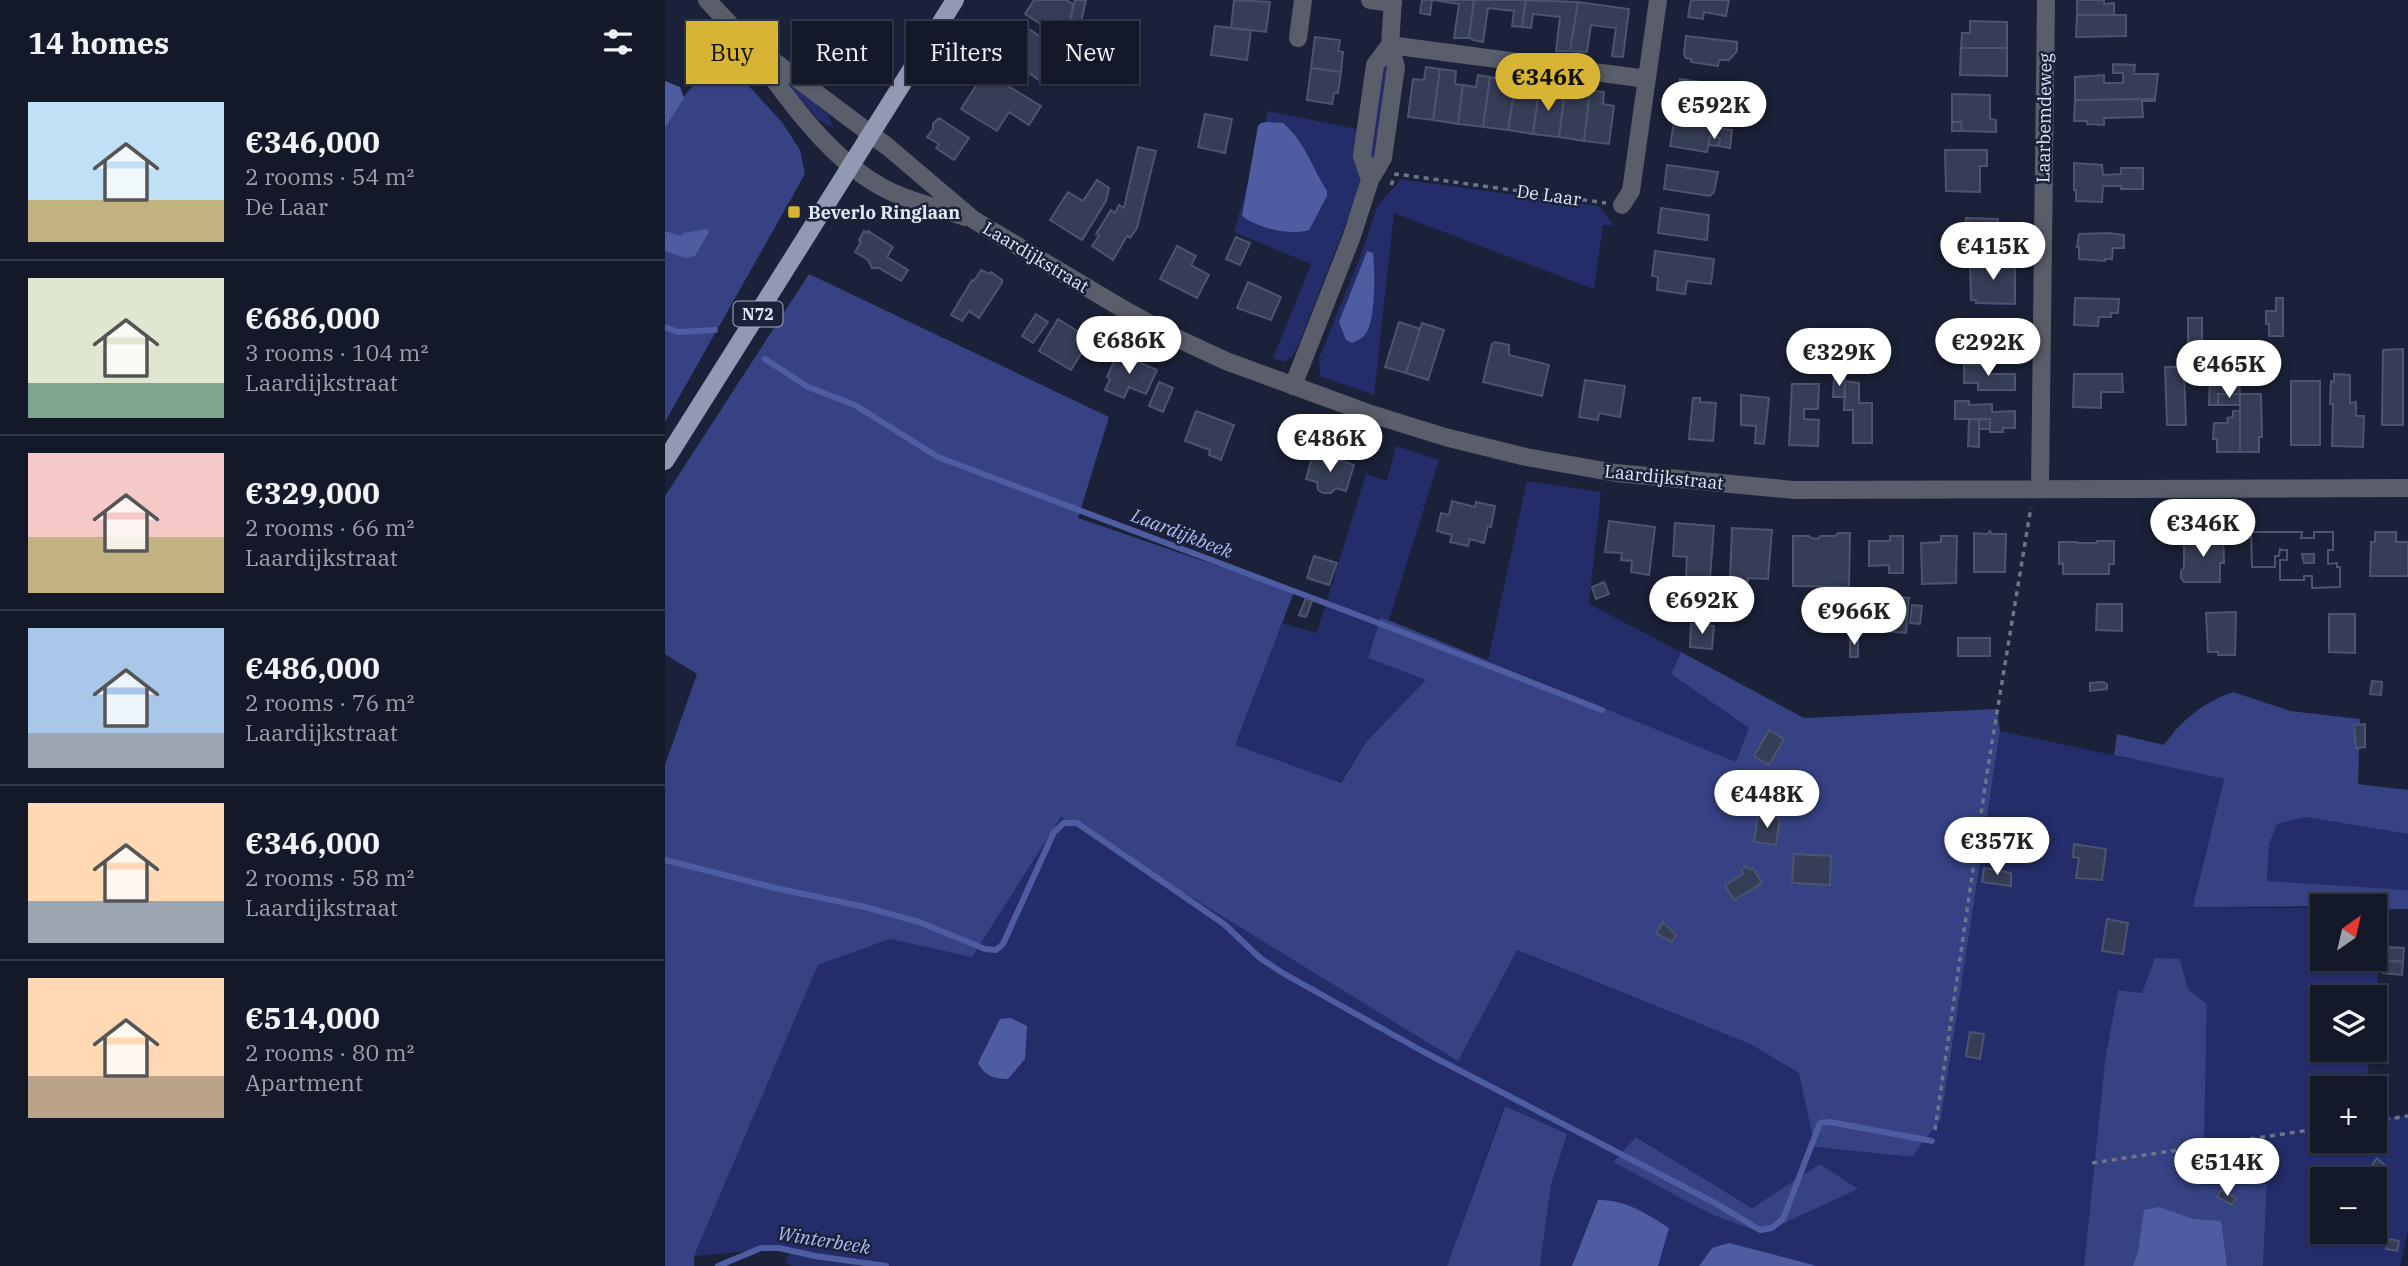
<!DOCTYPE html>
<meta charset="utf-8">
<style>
:root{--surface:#14192a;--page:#1d2232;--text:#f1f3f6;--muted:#9da0a8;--line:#333847;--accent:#d8b434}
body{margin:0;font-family:"IBM Plex Serif",serif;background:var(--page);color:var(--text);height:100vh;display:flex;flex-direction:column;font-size:26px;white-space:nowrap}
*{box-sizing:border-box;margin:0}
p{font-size:23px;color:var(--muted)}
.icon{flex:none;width:38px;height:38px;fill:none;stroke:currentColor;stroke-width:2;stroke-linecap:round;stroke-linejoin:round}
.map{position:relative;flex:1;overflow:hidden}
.details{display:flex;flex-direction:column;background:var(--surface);width:665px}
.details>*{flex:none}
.hud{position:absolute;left:21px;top:21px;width:665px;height:63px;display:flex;gap:14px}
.needle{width:46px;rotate:34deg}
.buttons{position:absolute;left:1645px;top:894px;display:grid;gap:14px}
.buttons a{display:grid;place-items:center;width:77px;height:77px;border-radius:0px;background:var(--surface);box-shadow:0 2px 5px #0004,0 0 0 2px var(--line);font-size:35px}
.price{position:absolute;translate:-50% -60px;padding:0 16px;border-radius:24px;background:#fff;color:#222;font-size:23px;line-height:46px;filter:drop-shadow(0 2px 4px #0008)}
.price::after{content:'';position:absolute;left:50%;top:42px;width:21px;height:16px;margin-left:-10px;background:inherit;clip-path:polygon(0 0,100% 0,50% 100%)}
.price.on{background:var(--accent);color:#111}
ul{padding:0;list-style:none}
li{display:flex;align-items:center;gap:21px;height:175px;padding:0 28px}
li+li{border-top:2px solid var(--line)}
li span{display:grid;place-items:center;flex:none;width:196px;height:140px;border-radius:0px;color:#555}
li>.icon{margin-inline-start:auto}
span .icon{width:84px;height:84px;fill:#fffc;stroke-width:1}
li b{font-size:30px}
h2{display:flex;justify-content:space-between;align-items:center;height:84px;padding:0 28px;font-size:30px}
.pill{padding:0 24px;border-radius:0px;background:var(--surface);box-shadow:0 2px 5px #0004,0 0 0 2px var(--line);font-size:24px;line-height:63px}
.pill.on{background:var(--accent);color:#111}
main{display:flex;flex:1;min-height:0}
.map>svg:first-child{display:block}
.green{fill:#242d6a;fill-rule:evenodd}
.forest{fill:#364284}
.water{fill:#4e5da1}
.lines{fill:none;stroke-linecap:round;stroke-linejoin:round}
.stream{stroke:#4e5da1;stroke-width:6}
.building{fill:#363d56;stroke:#4d546f;stroke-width:2;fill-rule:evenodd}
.path{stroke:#6e7488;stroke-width:3.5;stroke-dasharray:5 5;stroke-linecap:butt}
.minor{stroke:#5a5e6a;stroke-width:18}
.major{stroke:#9299b3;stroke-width:18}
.poi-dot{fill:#d8b434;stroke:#1b2138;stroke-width:2.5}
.labels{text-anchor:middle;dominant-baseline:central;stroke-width:5;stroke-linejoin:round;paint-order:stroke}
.shield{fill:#1b2138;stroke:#a6acbe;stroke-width:2}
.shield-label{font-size:16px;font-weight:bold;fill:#e2e7f7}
.street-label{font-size:18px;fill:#e2e7f7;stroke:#1b2138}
.poi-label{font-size:18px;font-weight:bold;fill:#e2e7f7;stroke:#1b2138;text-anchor:start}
.water-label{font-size:19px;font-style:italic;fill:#aebef8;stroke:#1b2138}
</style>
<main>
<section class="details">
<h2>14 homes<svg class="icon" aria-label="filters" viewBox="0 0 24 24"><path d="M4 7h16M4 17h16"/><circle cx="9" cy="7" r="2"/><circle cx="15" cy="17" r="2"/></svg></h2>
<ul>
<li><span style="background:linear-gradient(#bfe0f5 70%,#c2b280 0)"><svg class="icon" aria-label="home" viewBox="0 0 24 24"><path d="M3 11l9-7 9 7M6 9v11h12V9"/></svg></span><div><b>€346,000</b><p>2 rooms · 54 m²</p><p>De Laar</p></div></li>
<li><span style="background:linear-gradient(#dfe7d0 75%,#7fa58c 0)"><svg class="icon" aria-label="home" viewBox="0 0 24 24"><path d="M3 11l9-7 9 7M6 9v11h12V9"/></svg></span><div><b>€686,000</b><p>3 rooms · 104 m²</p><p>Laardijkstraat</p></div></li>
<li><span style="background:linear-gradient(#f6c9c9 60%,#c2b280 0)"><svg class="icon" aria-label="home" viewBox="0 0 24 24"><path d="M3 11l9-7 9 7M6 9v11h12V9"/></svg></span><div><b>€329,000</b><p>2 rooms · 66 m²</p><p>Laardijkstraat</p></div></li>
<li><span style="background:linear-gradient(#a9c7e8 75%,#9aa5b1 0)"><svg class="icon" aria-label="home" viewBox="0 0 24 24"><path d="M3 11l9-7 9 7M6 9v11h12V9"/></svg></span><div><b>€486,000</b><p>2 rooms · 76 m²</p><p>Laardijkstraat</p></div></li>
<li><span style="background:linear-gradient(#ffd9b3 70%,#9aa5b1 0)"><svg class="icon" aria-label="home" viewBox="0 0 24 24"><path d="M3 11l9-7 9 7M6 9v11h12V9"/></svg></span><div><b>€346,000</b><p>2 rooms · 58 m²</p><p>Laardijkstraat</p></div></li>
<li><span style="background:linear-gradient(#ffd9b3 70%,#b9a48a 0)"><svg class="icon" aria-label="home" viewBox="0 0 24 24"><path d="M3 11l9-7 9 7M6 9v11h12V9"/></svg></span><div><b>€514,000</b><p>2 rooms · 80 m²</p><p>Apartment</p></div></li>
</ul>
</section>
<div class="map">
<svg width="1743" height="1266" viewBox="0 0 1743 1266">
<rect width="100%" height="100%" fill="#1b2138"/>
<path class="green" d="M721 60 726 67 713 157 706 163 701 156 714 65Z
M125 84H128L162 114 169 128 154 120 124 87Z
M603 111 696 130V178L688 206 634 343 627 357 619 362 608 358 646 264 569 232Z
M734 179 934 206 949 226 938 225 929 289 729 213 709 395 655 376 654 358 696 255 713 205 733 183Z
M731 446 774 460 724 620 717 617 703 658 762 680 701 742 675 783 569 745 617 623 652 633 701 474 722 481Z
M862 481 936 492 924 604 1016 652 1006 674 1084 728 1072 763 823 660Z
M1335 731 1559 779 1529 907 1657 908V959H1710V909H1720L1710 1002V998H1657V1050H1705L1701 1088H1657V1141H1710V1118L1743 1116V1230L1735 1266H1598L1602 1184 1538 1186 1542 1004 1523 989 1515 959 1477 993 1453 990 1431 1151 1419 1266H875L886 1185 902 1134 839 1106 782 1266H127L120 1262 129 1247 29 1256 153 965 225 939 307 956 396 817 793 1060 851 950 1085 1044 1135 1073 1150 1147 1246 1157 1276 1119ZM972 1137 1087 1208 1155 1164 1097 1233 948 1161ZM1657 1180H1710V1232H1657Z
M1641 817 1743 834V890L1602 882 1604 844 1611 824Z"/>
<path class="forest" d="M53 53 117 122 135 150 140 174 0 422V121Z
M144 274 444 417 413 518 629 592 570 745 676 783 701 742 761 680 703 658 716 617 1071 762 1084 728 1006 674 1016 652 1139 718 1332 709 1335 731 1276 1119 1247 1157 1150 1147 1134 1073 1085 1044 852 950 793 1061 396 817 307 957 225 939 153 965 29 1256V1266H0V765L32 674 0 654V496Z
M1568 692 1625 711 1695 719 1693 784 1743 790V834L1641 817 1612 824 1604 844 1602 881 1743 890V909H1710V906L1528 907 1559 779 1449 755 1452 734 1499 745C1516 720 1539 702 1568 692Z
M1490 958 1515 959 1523 989 1542 1004 1538 1185 1602 1184 1598 1266H1419L1440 1062 1453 990 1477 993Z
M840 1106 902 1134 886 1185 875 1266H782Z
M971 1137 1087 1208 1155 1164 1193 1189 1097 1233 1046 1214 948 1162Z"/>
<path class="water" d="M0 81 15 87 19 98 0 128Z
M603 122 618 123C640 142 647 167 662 191V196L644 230C624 236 593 228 577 216L593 126 596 123Z
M42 229 44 232 30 256 20 258 0 251V231L16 236 18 233Z
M702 251 708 253C710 270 711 319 701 333 698 338 692 341 687 343L681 340 674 322Z
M346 1018 362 1026 360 1059 343 1079C330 1079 319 1076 313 1063L335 1019Z
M933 1200C959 1199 983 1214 1004 1228L993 1266H907Z
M1494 1207 1529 1219 1556 1221 1562 1266H1468L1473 1253 1479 1210Z
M1064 1243 1152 1266H1034L1047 1248Z"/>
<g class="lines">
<path class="stream" d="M0 327 13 332 50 330
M100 359 143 387 190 405 273 457 724 627 937 710
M0 860 110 888 200 907 254 922 320 949 331 950 338 944 389 832 399 823H412L559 924 595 958 616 972 757 1051 1052 1204 1095 1230 1107 1228 1118 1219 1155 1123 1165 1122 1267 1141
M53 1266 96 1248H114L150 1256 221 1266"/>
</g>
<path class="building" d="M369 0H401L408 4 406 20 402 26 392 19 385 30 360 14Z
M410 0H421L416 22 405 20Z
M569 0 605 2 601 32 566 28Z
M757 0H767L765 15 755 13Z
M768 0H809L804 38H789L794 4Z
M809 0H861L857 27 847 26 849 11 823 8 818 42 808 40V39L804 38Z
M861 0 913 2 905 51H891L895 17 868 14 866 28 857 27Z
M1026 0H1064L1061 16 1039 12 1038 19 1023 17Z
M1412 0H1439V4L1449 3V15H1412Z
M913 2 964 9 958 57 947 56 951 28 926 25 922 52 905 51Z
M1412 15H1461V36L1411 37Z
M1305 21 1342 22V48H1296L1297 33H1305Z
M332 24 352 37 359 26 396 50 377 82 320 43Z
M550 26 586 30 582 60 546 55Z
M1021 36 1072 42V51L1064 60H1054L1053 66 1026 62V59L1021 58 1019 54Z
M650 37 675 40 673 51 678 52 676 72 646 68Z
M1296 48H1342V76L1295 75Z
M1448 64 1470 65 1469 74H1493L1490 99 1410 100V77L1439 75V83H1458V73H1448Z
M761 67 775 69 768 120 743 117 748 79 759 80Z
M646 68 676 72 673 93H669L667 104 642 100Z
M775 69 791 71 790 84 798 85 793 124 768 120Z
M320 72 376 106 364 125 344 112 332 131 296 109Z
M813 75 825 77 818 127 793 124 798 85 811 87Z
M825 77 837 79 836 91 849 92 843 130 818 127Z
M1015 79 1056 85 1053 109 1011 103Z
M865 82 875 83 868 134 843 130 849 92 863 94Z
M875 83 888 85 887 97 899 99 894 137 868 134Z
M914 88 925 90 919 141 894 137 899 97 912 99Z
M925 90 939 92 938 104 949 106 944 144 919 141Z
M1287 94 1325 95V119L1331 120V132L1297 131 1296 122H1287Z
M1490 99V101H1477L1478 117 1439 118V125L1422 124V121H1409L1410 100Z
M540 114 567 119 560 153 533 147Z
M274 118 304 138 289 160 271 148 274 144 262 137 268 129V124Z
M1009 122 1067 130 1065 148 1054 146 1055 138 1045 136 1042 152 1005 146Z
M1287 122H1296L1297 131H1287Z
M1045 136 1055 138 1054 146 1043 145Z
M473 147 491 151 472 228 465 238 462 236 448 260 427 246 434 236 431 234 446 210 450 213 454 205 459 208Z
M1280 150H1322V166H1315V192L1281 191Z
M1409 163 1437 165 1438 175 1456 174V168H1478V189H1456V186H1438L1437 202 1411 201V190H1409Z
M1002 165 1053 172 1049 192 1045 196 999 189Z
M432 180 444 188 441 201 417 240 385 220 403 192 418 201Z
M996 208 1044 215 1042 240 993 233Z
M1301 218 1333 219V243L1300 244Z
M199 231 202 233 203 231 228 247 222 257 243 270 236 281 214 268H207L203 260 190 252 196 242 194 240Z
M1443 233 1459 235V248H1448L1447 259H1440V261L1414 259V247H1412L1414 234Z
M571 237 585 243 575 265 561 259Z
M512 246 531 256 526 265 544 275 532 298 495 279Z
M990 251 1049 259 1046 284 1022 281 1020 294 992 290 993 277 987 276Z
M1305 262H1350V304L1311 303V300H1306Z
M316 270 325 274 326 272 337 280V283L314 318 304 311 297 321 286 315 307 280 309 281Z
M583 282 616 297 606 320 572 308Z
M1410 298 1454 299 1453 313H1446V317H1434L1433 326 1409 325Z
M1611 298H1618V336H1604V324H1601V311H1611Z
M371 314 383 322 368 343 357 336Z
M1523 318H1537V355H1523Z
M393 319 425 339 406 370 374 351Z
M734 322 755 329 741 373 720 367Z
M757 323 779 330 763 380 741 373Z
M1336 329 1337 332H1350V355H1320V342H1296V330Z
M830 342 844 345V355L884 365 877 396 818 382 827 344Z
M1738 349V425H1717L1718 350Z
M453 353 492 370 481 394 464 387 459 398 440 390 445 379 442 377Z
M1299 364 1325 366 1324 374H1350V390H1313V383H1299Z
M1500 367H1519L1521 425H1502Z
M1545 373H1554V383L1574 382 1575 394H1553V405H1544Z
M1409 374H1457L1458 392H1436V408L1408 407Z
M1669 374 1685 375V403L1691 402V416H1699L1698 447 1667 446 1668 404H1665L1666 381 1669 382Z
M1169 379H1180V397H1168Z
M920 380 960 386 955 417 934 413 933 420 914 417Z
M1180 381 1194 383V403H1207V443H1188V410H1179Z
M1626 381H1655V445H1626Z
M494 382 508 388 498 412 484 406Z
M1127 384H1154L1153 409H1139V419L1154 420 1153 446 1124 445Z
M1553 394H1575V405H1553Z
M1575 394H1596L1597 437H1594V452H1575Z
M1076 395 1104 398 1099 444 1090 443 1091 426 1076 425Z
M1028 398H1035V402L1051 403 1048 441 1024 439Z
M1290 401H1304V405L1327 404V412L1350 411V428H1338V432H1325V419H1290Z
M1575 410V452H1552V439H1548L1549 423H1563L1562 418 1568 417V411Z
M531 411 569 425 556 460 544 455 545 450 520 441Z
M1304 419 1314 420V447L1303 446Z
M1325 419V429H1314V420Z
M652 454 666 457 665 460 673 463 674 460 689 465 681 491 671 488 666 493H658L653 490 652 482 641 479 647 458Z
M787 501 810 507 811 502 830 506 826 527 823 526 819 543 805 539 803 546 785 542 787 535 772 531 776 513 784 515Z
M944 521 990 527 984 575 966 572 967 561 956 560 957 553 940 552Z
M1010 523 1049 526 1045 578 1021 577 1022 557 1008 556Z
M1067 528 1107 530 1103 579 1083 578V581L1065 580Z
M1325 531 1327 534H1341L1340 572H1309V533L1322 534Z
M1586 532H1637L1636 538H1649V532H1668V550H1663V564L1672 563V567H1675V587L1647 588V576H1639V580H1615V560H1622V550H1615V548L1614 556H1610V567H1587ZM1637 554H1649V563H1639Z
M1586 532H1637L1636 538H1649V532H1668V550H1663V564L1672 563V567H1675V587L1647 588V576H1639V580H1615V560H1622V550H1615V548L1614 556H1610V567H1587Z
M1710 532H1731V542H1743V576H1705L1706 542H1710Z
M1173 533H1185L1184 587 1128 586V536H1144L1146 538 1153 539 1155 536H1170Z
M1544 533H1558L1559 563H1555V582H1519L1516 578V571L1519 567V538H1544Z
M1225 536H1238V573H1224V565L1204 566V541H1225Z
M1276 536H1292L1291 583 1257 584 1256 543 1276 542Z
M1432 541H1449V564H1444V574H1398V563L1394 564V542H1412V543H1432Z
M649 556 672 563 664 585 642 578Z
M939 582 944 594 931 599 927 587Z
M1225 596 1244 598 1241 633 1222 631Z
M641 598 647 601 641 617 634 615Z
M1432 604H1457V631L1431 630Z
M1247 605 1257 606 1255 624 1245 623Z
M1571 612 1570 655H1553V652H1543L1541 613Z
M1664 614H1690V653L1664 652Z
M1026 624 1049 626 1047 649 1025 647Z
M1185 637H1193V657H1185Z
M1293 638H1325V656H1293Z
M1707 681 1717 682 1716 695 1705 694Z
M1438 682 1442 684V689L1425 691V683Z
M1700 724V747L1691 748 1689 725Z
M1104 730 1119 739 1104 765 1089 756Z
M1093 815 1115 818 1111 845 1089 842Z
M1409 844 1441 849 1437 880 1411 878 1414 858 1408 857Z
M1129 854 1166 856 1165 885 1127 883Z
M1082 866 1085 870 1088 868 1097 883 1069 900 1060 885 1078 874 1076 870Z
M1319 868 1346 873V886L1317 882Z
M1442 919 1463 923 1458 954 1437 951Z
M998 922 1011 935 1007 942 991 933Z
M1721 947 1739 948 1738 962 1719 960Z
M1719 960 1738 962 1737 975 1718 973Z
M1305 1032 1319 1034 1315 1059 1301 1056Z
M1526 1156 1535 1157 1534 1166 1543 1167 1541 1179 1523 1177Z
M1712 1158 1721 1166 1713 1176 1704 1169Z
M1556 1190 1571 1198 1567 1205 1552 1197Z
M1724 1239 1734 1241 1732 1251 1721 1249Z"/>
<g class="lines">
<path class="path" d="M726 185 731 174 941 203
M1710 1121 1743 1116
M1270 1130 1322 773 1366 507
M1427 1163 1657 1128"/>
<path class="minor" d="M42 0 78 38 223 147 309 220 458 309 505 335 561 361 703 413 780 437 861 457 951 473 1129 490 1743 488
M705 0 728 3
M633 38 638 0
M91 55C123 100 166 159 215 186 239 200 274 208 300 217
M705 180 697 156 710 65 725 45 728 0
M957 205 966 191 993 0
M628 386 687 236 705 180 718 158 731 67 725 45 982 79
M1375 488 1381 0"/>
<path class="major" d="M0 461 290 0"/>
</g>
<rect class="poi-dot" x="122" y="205" width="14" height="14" rx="3.5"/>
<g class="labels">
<rect class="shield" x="68.5" y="301.5" width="49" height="25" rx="5"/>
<g class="shield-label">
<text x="93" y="314">N72</text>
</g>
<g class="street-label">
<text transform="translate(1379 118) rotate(-89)">Laarbemdeweg</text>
<text transform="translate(884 195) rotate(8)">De Laar</text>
<text transform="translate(371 257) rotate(31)">Laardijkstraat</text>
<text transform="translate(999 477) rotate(6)">Laardijkstraat</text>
</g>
<g class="poi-label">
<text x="143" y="212">Beverlo Ringlaan</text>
</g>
<g class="water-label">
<text transform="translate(517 533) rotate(21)">Laardijkbeek</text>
<text transform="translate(159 1240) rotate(9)">Winterbeek</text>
</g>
</g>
</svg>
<div class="buttons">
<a><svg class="needle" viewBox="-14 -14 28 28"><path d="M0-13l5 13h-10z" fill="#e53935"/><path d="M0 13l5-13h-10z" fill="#9da0a8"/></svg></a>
<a><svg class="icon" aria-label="layers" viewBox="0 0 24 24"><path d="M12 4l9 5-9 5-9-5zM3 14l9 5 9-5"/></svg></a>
<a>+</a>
<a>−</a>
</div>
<b class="price on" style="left:883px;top:113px">€346K</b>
<b class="price" style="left:1049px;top:141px">€592K</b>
<b class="price" style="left:1328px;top:282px">€415K</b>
<b class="price" style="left:464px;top:376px">€686K</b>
<b class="price" style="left:1323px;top:378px">€292K</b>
<b class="price" style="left:1174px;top:388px">€329K</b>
<b class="price" style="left:1564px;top:400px">€465K</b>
<b class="price" style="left:665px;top:474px">€486K</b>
<b class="price" style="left:1538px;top:559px">€346K</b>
<b class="price" style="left:1037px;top:636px">€692K</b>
<b class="price" style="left:1189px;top:647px">€966K</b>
<b class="price" style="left:1102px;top:830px">€448K</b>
<b class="price" style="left:1332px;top:877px">€357K</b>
<b class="price" style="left:1562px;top:1198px">€514K</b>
<div class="hud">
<a class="pill on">Buy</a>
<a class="pill">Rent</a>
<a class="pill">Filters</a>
<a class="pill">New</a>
</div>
</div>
</main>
